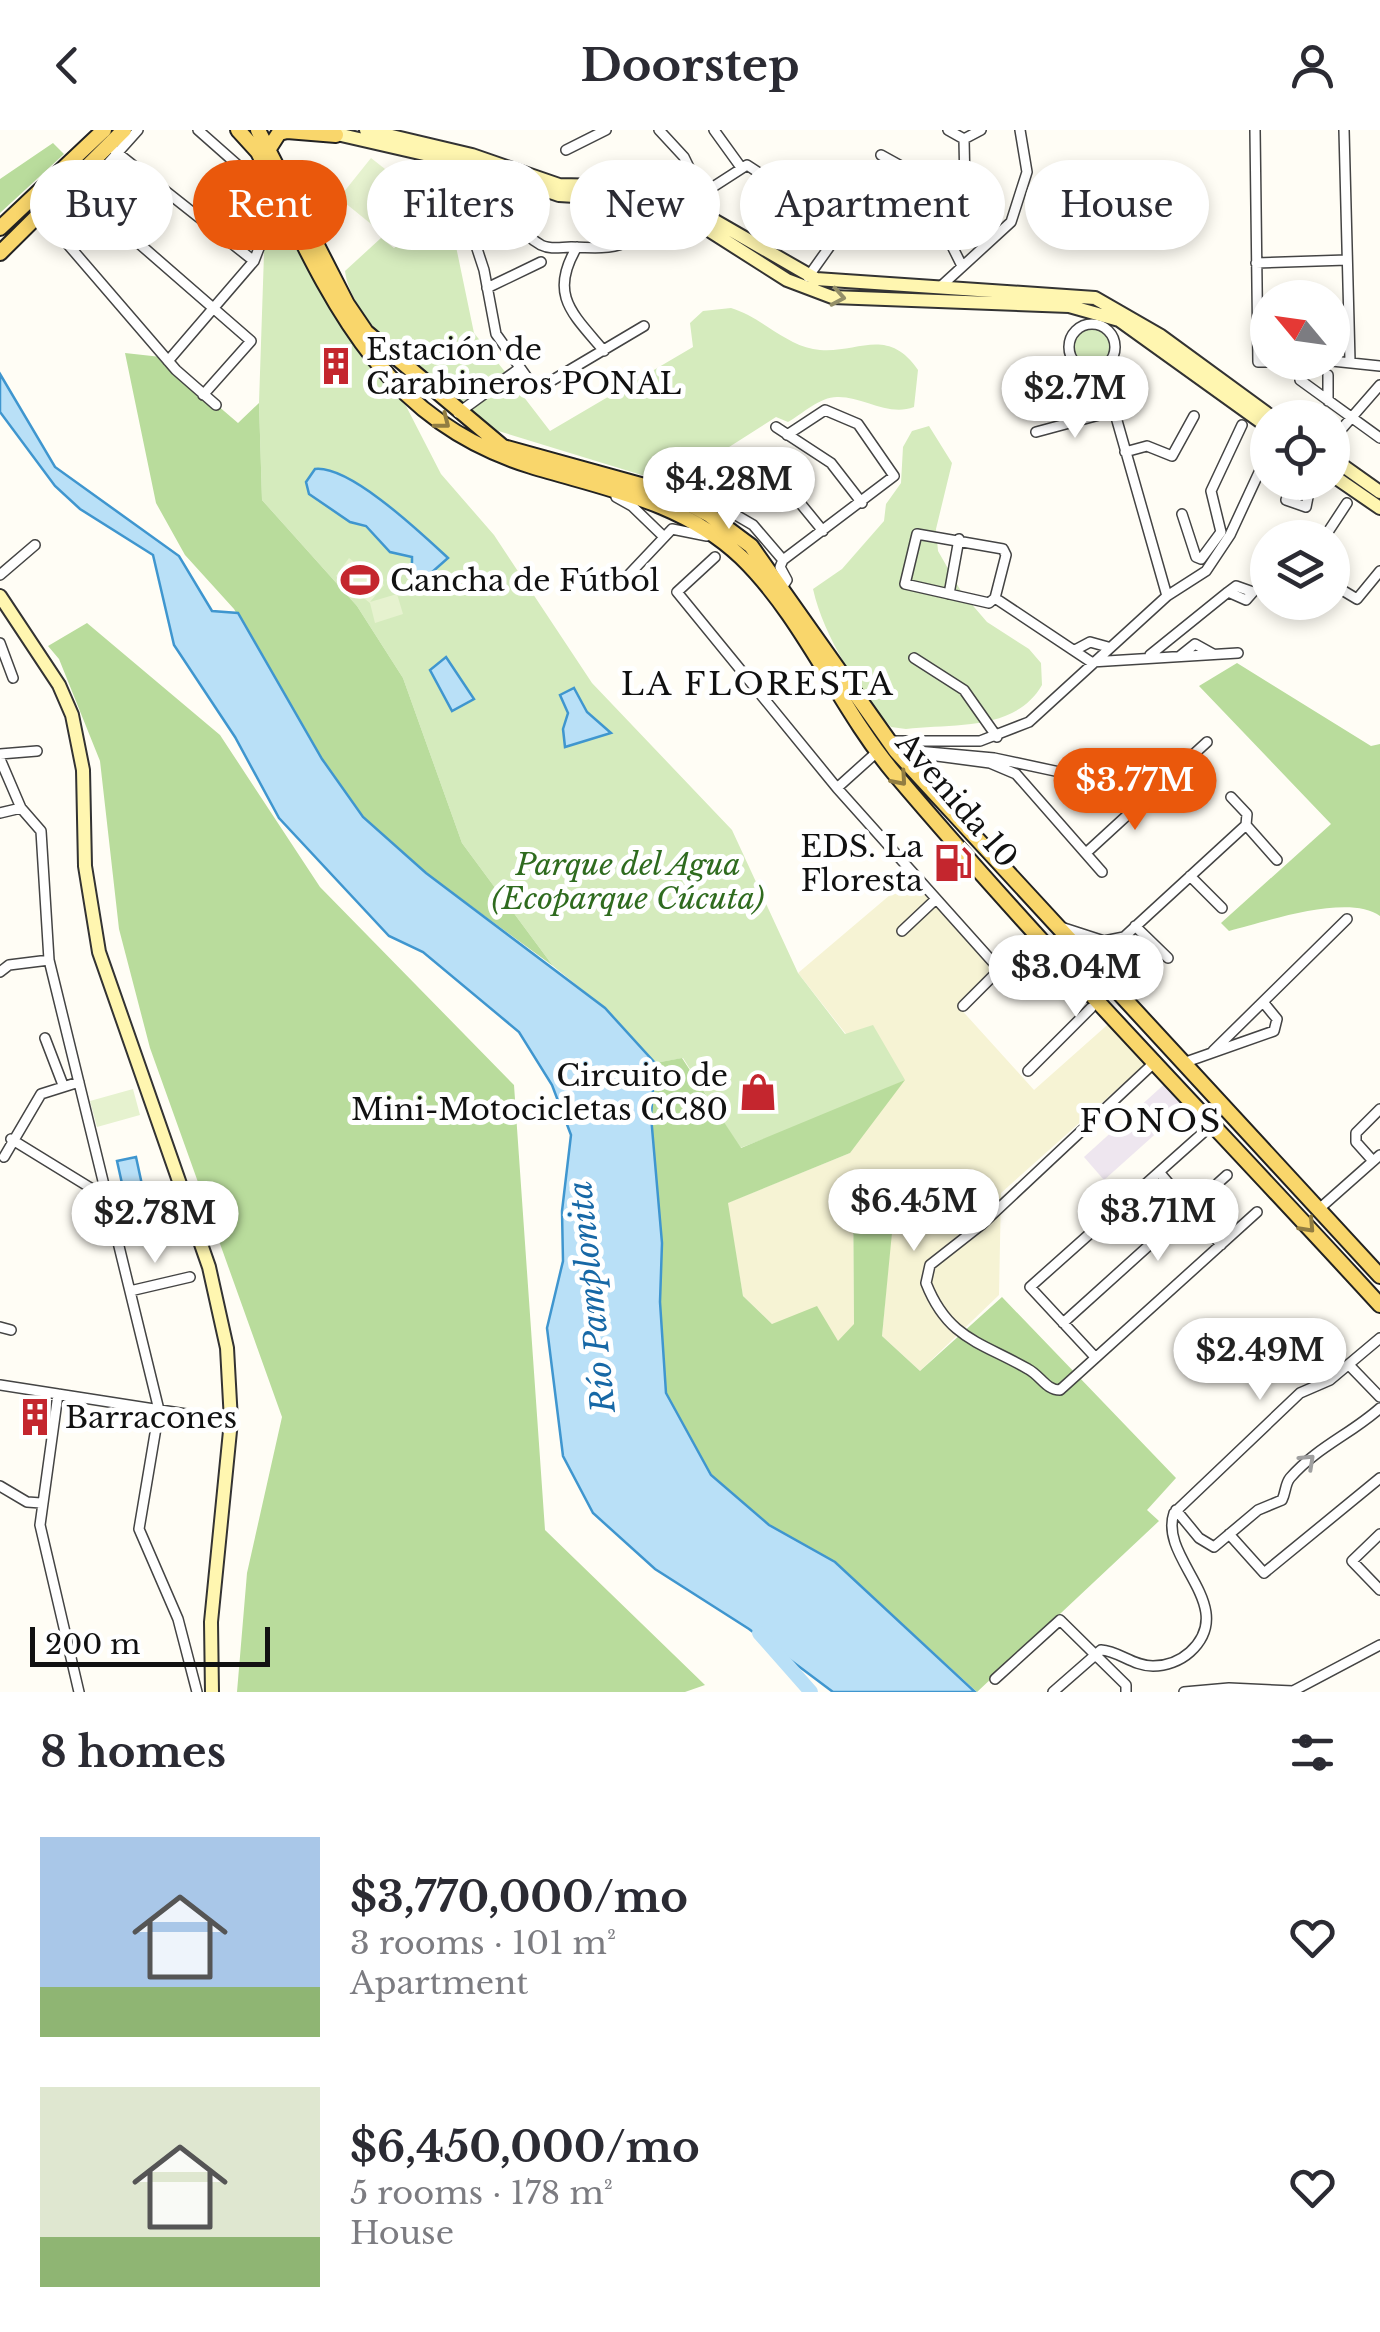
<!DOCTYPE html>
<meta charset="utf-8">
<style>
:root{--surface:#fff;--page:#f7f7f7;--text:#2b2b33;--muted:#7c7c81;--accent:#ea580c}
body{margin:0;font-family:"Libre Baskerville",serif;background:var(--page);color:var(--text);height:100vh;display:flex;flex-direction:column;font-size:38px;white-space:nowrap}
*{box-sizing:border-box;margin:0}
p{font-size:32px;color:var(--muted)}
.icon{flex:none;width:55px;height:55px;fill:none;stroke:currentColor;stroke-width:2;stroke-linecap:round;stroke-linejoin:round}
.map{position:relative;height:1562px;overflow:hidden}
.drawer{display:flex;flex-direction:column;background:var(--surface);flex:1}
.drawer>*{flex:none}
.guide{position:absolute;left:30px;top:30px;width:1320px;height:90px;display:flex;gap:20px}
.needle{width:65px;rotate:299deg}
.controls{position:absolute;left:1250px;top:150px;display:grid;gap:20px}
.controls a{display:grid;place-items:center;width:100px;height:100px;border-radius:50%;background:var(--surface);box-shadow:0 5px 15px #0003;font-size:50px}
.scale{position:absolute;left:30px;bottom:25px;width:240px;box-sizing:border-box;padding-left:10px;border:5px solid #111;border-top:0;font-size:28px;line-height:35px;white-space:nowrap;color:#111;-webkit-text-stroke:8px #fff;paint-order:stroke}
.price{position:absolute;translate:-50% -85px;padding:0 22px;border-radius:35px;background:#fff;color:#222;font-size:32px;line-height:65px;filter:drop-shadow(0 2px 5px #0008)}
.price::after{content:'';position:absolute;left:50%;top:60px;width:30px;height:22px;margin-left:-15px;background:inherit;clip-path:polygon(0 0,100% 0,50% 100%)}
.price.active{background:var(--accent);color:#fff}
ul{padding:0;list-style:none}
li{display:flex;align-items:center;gap:30px;height:250px;padding:0 40px}
li span{display:grid;place-items:center;flex:none;width:280px;height:200px;border-radius:0px;color:#555}
li>.icon{margin-inline-start:auto}
span .icon{width:120px;height:120px;fill:#fffc;stroke-width:1}
li b{font-size:42px}
h2{display:flex;justify-content:space-between;align-items:center;height:120px;padding:0 40px;font-size:42px}
.pill{padding:0 35px;border-radius:45px;background:var(--surface);box-shadow:0 5px 15px #0003;font-size:35px;line-height:90px}
.pill.active{background:var(--accent);color:#fff}
header{display:flex;justify-content:space-between;align-items:center;height:130px;padding:0 40px;background:var(--surface);font-size:45px;font-weight:700}
.map>svg:first-child{display:block}
.industrial{fill:#eee6ef}
.farmland{fill:#f6f3d4}
.green{fill:#d5ebbd}
.forest{fill:#b9dc9c}
.pitch{fill:#e6f2cf}
.water{fill:#b9e0f7;stroke:#3f96cf;stroke-width:2.5}
.lines{fill:none;stroke-linecap:round;stroke-linejoin:round}
.river{stroke:#b9e0f7;stroke-width:14}
.minor-casing{stroke:#444;stroke-width:12}
.secondary-casing{stroke:#333;stroke-width:16}
.primary-casing{stroke:#222;stroke-width:18}
.minor{stroke:#fff;stroke-width:9}
.secondary{stroke:#fff6b0;stroke-width:12}
.primary{stroke:#f9d66b;stroke-width:14}
.oneway{stroke:#948f68}
.oneway2{stroke:#917d42}
.oneway3{stroke:#a0a0a0}
.labels{text-anchor:middle;dominant-baseline:central;stroke-width:10;stroke-linejoin:round;paint-order:stroke}
.poi-label{font-size:30px;fill:#111;stroke:#fff;text-anchor:start}
.street-label{font-size:30px;fill:#111;stroke:#fff}
.park-label{font-size:30px;font-style:italic;fill:#2f6b1f;stroke:#fff}
.neighbourhood-label{font-size:32px;letter-spacing:2.5px;fill:#111;stroke:#fff}
.water-label{font-size:32px;font-style:italic;fill:#1768a6;stroke:#fff}
</style>
<header><svg class="icon" aria-label="back" viewBox="0 0 24 24"><path d="M15 5l-7 7 7 7"/></svg>Doorstep<svg class="icon" aria-label="person" viewBox="0 0 24 24"><circle cx="12" cy="8" r="4"/><path d="M4 21q1-7 8-7t8 7"/></svg></header>
<div class="map">
<svg width="1380" height="1562" viewBox="0 0 1380 1562">
<rect width="100%" height="100%" fill="#fffdf5"/>
<path class="industrial" d="M1169 950 1190 973 1104 1050 1084 1027Z"/>
<path class="farmland" d="M910 748 992 838 958 876 1034 960 1114 889 1151 929 1001 1063 999 1165 920 1241 882 1206 896 1051 853 1050 854 1195 839 1212 772 1194 743 1166 727 1073 850 1023 846 904 798 843Z"/>
<path class="green" d="M266 64 348 204 406 276 441 344 494 405 592 553 732 700 798 843 845 904 873 895 905 950 821 988 740 1018 683 928 655 933 605 878 553 836 462 713 403 548 357 476 262 370 259 273Z
M448 78 474 203 506 243 455 277C421 247 350 187 345 141L381 108 394 118Z
M731 178C761 187 783 213 813 219 854 227 886 193 918 240L914 277C888 287 862 266 837 267 820 267 802 284 788 292L776 287 671 354 482 296 464 283 510 249 550 301 693 217 690 193 703 181Z
M1072 217a21 21 0 1 1 42 0a21 21 0 1 1-42 0Z
M929 296 952 333 936 399 938 421 962 463 987 492 1029 519 1041 533 1042 555C1015 602 953 593 906 599L891 597C859 560 824 508 813 459L842 439 884 391 886 374 901 353 903 317 912 301Z"/>
<path class="forest" d="M53 13 64 24 0 83V49Z
M125 223 161 227 238 293 259 273 262 370 357 476 403 548 462 713 553 836 426 743 363 687 322 629 234 479 185 425 156 373Z
M87 493 220 605 320 757 514 955 545 1400 705 1555 685 1562H237L247 1443 282 1287 150 918 119 799 100 631 59 529 48 516Z
M1237 533 1371 616 1380 614V786C1348 763 1265 792 1229 801L1221 793 1331 694 1199 556Z
M682 928 741 1018 905 950 850 1023 728 1073 743 1166 772 1194 817 1176 838 1211 854 1194 853 1049 897 1051 882 1206 920 1241 1002 1167 1176 1348 1147 1380 1159 1391 977 1562 835 1432 769 1395 711 1345 666 1263 660 1172 662 1113 651 986 655 933Z"/>
<path class="pitch" d="M371 28 408 57 376 98 339 68Z
M928 85 936 103 906 118 898 101Z
M349 428 384 455 370 472 397 464 403 484 375 493 370 473 336 446Z
M133 959 140 985 97 997 90 971Z"/>
<path class="water" d="M0 244 55 337 179 426 212 481 238 483 322 629 363 687 426 743 605 878 655 933 651 986 662 1113 660 1172 666 1263 711 1345 769 1395 835 1432 975 1562H833L749 1499 655 1439 593 1383 563 1326 547 1198 563 1131 562 1081 571 1005 552 955 519 902 423 822 389 806 279 688 235 607 174 515 153 425 80 379 55 356 0 282Z
M315 339C350 335 422 404 448 428L422 451 412 443V427L390 422 366 396 350 392 309 364 306 352Z
M446 527 474 569 452 581 430 540Z
M574 558 587 582 611 603 565 617 563 599 568 583 560 565Z
M136 1027 144 1064 125 1067 117 1031Z"/>
<g class="lines">
<path class="river" d="M759 1503 811 1562"/>
<g class="minor-casing">
<path id="minor" d="M138 0 52 96 176 240 216 275
M659 0 684 27 702 64
M714 0 740 36
M948 0 964 9
M1255 0 1258 232H1268
M1344 0 1350 231
M964 9 981 0
M566 20 606 0
M115 21 254 131
M881 25 959 68
M81 63 251 211 203 265
M690 79 702 64 747 35 807 74
M577 117C548 165 573 184 604 221
M1256 133 1347 130
M961 134 938 88 965 57 964 9
M808 147 830 116 859 93 872 61
M487 158 541 132
M939 158 1011 92 1027 42 1020 0
M1069 217a23 23 0 1 1 46 0a23 23 0 1 1-46 0Z
M644 196 536 260 496 204 484 140 461 70 467 64C506 65 512 99 541 115 551 120 561 117 571 117 618 119 637 120 655 71
M168 231 254 131 261 113 258 53 198 0
M1332 231 1380 236
M1102 238 1167 466
M1300 250 1380 308
M1029 264 1081 249 1094 240
M1328 271V245
M458 283 520 238
M776 297 831 333 862 373
M1036 302 1114 281
M1332 310 1380 255
M1125 322 1147 316 1172 326 1194 286
M732 324 787 357 823 401
M1293 352 1286 370 1306 377 1311 352
M688 357 753 395 783 430
M616 367 632 376 663 406
M1182 384 1196 427 1201 429 1221 402 1211 361 1242 295
M1324 408 1347 373
M715 427 677 462 837 658 999 839
M783 430 894 346 858 294 825 280 787 305
M0 445 35 415
M621 453 672 399 707 406
M1332 454 1357 469 1380 441
M783 456 787 450 780 437 783 430
M949 464 959 409
M995 468 1006 425 1003 419 917 404 905 454 989 473 995 468 1091 532 1238 523
M0 513 13 548
M1075 520 1090 512 1108 517
M1150 525 1228 462 1236 456 1253 462 1246 470 1228 462
M1180 526 1195 514 1213 524
M914 528 964 560 997 607
M888 611H980L1029 592 1167 466 1206 441 1230 405 1268 323
M899 621 990 633 1016 644 1102 742
M917 621 994 628 1083 647 1158 654
M0 624 37 621
M0 629 21 678 41 701 49 830 159 1280 139 1399 178 1489 197 1562
M837 658 877 622
M0 683 21 678
M1246 695 1277 730
M1086 723 1207 612
M1190 746 1222 778
M1135 796 1168 828
M1064 798 1104 811 1124 807
M902 801 936 769
M0 842 9 835 49 830
M1124 866 1117 825 1124 807 1246 695 1247 684 1231 667
M963 876 1037 802
M45 908 63 955
M1213 921 1347 789
M1156 931 981 1095 930 1135 926 1153C948 1209 981 1212 1028 1239 1041 1246 1046 1260 1060 1260L1257 1082
M1186 932 1274 901 1277 889 1263 872
M1028 941 1091 878
M11 1009 107 1068
M4 1027 41 964 79 952
M1373 1031 1356 1012V1003L1380 979
M1159 1042 1221 1115
M1319 1079 1380 1025
M117 1107 173 1095
M130 1161 190 1147
M1063 1193 1227 1045
M0 1197 11 1200
M1095 1227 1030 1157 1214 993
M1349 1235 1380 1267
M0 1255 231 1291
M58 1264 40 1395 79 1562
M0 1356 27 1372 41 1373
M1176 1380 1199 1408 1214 1417 1258 1380 1282 1370C1286 1362 1285 1354 1290 1348 1317 1317 1351 1304 1380 1278
M1229 1404 1264 1443 1380 1348
M1380 1404 1352 1431 1380 1460
M995 1549 1060 1490 1126 1555V1562
M1053 1562 1101 1520C1119 1521 1133 1536 1153 1536 1166 1536 1180 1531 1190 1522 1240 1476 1158 1429 1174 1383L1300 1263 1330 1250 1380 1208
M1184 1562 1229 1558 1293 1561 1380 1515"/>
</g>
<g class="secondary-casing">
<path id="secondary" d="M366 0 472 25 559 55 656 57 816 149 1095 168 1161 206 1273 288
M328 2 472 35 559 65 655 71 685 85 787 150 832 167 1069 176 1119 190 1268 297
M1332 328 1380 362
M1332 345 1380 378
M0 466 59 555 72 585 83 640 85 736 99 822 209 1137 227 1218 231 1291 211 1492 212 1562"/>
</g>
<g class="primary-casing">
<path id="primary" d="M238 0 258 22C326 157 373 287 531 336 606 359 682 371 741 427 804 488 838 576 894 643 1049 826 1218 998 1380 1175
M258 0 347 174 366 202 503 317 666 362 708 384 751 416 896 621 1380 1146
M270 17 279 3 287 1 336 5
M0 98 104 0
M0 123 124 0"/>
</g>
<use href="#minor" class="minor"/>
<use href="#secondary" class="secondary"/>
<use href="#primary" class="primary"/>
</g>
<defs><path id="oneway-chevron" d="M-2-3.5L2.5 0L-2 3.5" fill="none" stroke-width="1.6" stroke-linecap="round" stroke-linejoin="round" transform="scale(2.5)"/></defs>
<use class="oneway" href="#oneway-chevron" transform="translate(838 167) rotate(10)"/>
<g class="oneway2">
<use href="#oneway-chevron" transform="translate(443 292) rotate(38)"/>
<use href="#oneway-chevron" transform="translate(900 649) rotate(49)"/>
<use href="#oneway-chevron" transform="translate(1308 1096) rotate(47)"/>
</g>
<use class="oneway3" href="#oneway-chevron" transform="translate(1308 1331) rotate(-43)"/>
<defs>
<g id="building-bare" transform="scale(3)"><path d="M-4-6H4V6H1V3H-1V6H-4ZM-2.5-4.3h1.7v1.8h-1.7ZM.8-4.3h1.7v1.8H.8ZM-2.5-1h1.7V.8h-1.7ZM.8-1h1.7V.8H.8Z" fill="#c4262e" stroke="#fff" stroke-width="2.5" paint-order="stroke"/></g>
<g id="stadium-bare" transform="scale(3)"><path d="M0-5a6.5 5 0 1 0 0 10a6.5 5 0 1 0 0-10ZM-3.5-1.8h7v3.6h-7Z" fill="#c4262e" stroke="#fff" stroke-width="2.5" paint-order="stroke"/></g>
<g id="fuel-bare" transform="scale(3)"><path d="M-5.5-6h7V0h2V4h1.3V-2.5L3-4.5l.8-.8L6-3V5H2.5V1h-1V6h-7ZM-4.2-4.7v3.2H.2V-4.7Z" fill="#c4262e" stroke="#fff" stroke-width="2.5" paint-order="stroke"/></g>
<g id="shop-bare" transform="scale(3)"><path d="M-5-2.5h2.3a2.7 3.5 0 0 1 5.4 0H5L5.5 6h-11ZM-1.5-2.5h3a1.5 2.3 0 0 0-3 0Z" fill="#c4262e" stroke="#fff" stroke-width="2.5" paint-order="stroke"/></g>
</defs>
<g fill-rule="evenodd">
<use href="#building-bare" x="336" y="236"/>
<use href="#stadium-bare" x="360" y="450"/>
<use href="#fuel-bare" x="953" y="733"/>
<use href="#shop-bare" x="758" y="962"/>
<use href="#building-bare" x="35" y="1287"/>
</g>
<g class="labels">
<g class="poi-label">
<text x="366" y="219">Estación de<tspan x="366" dy="34">Carabineros PONAL</tspan></text>
<text x="390" y="450">Cancha de Fútbol</text>
<text x="923" y="716" text-anchor="end">EDS. La<tspan x="923" dy="34">Floresta</tspan></text>
<text x="728" y="945" text-anchor="end">Circuito de<tspan x="728" dy="34">Mini-Motocicletas CC80</tspan></text>
<text x="65" y="1287">Barracones</text>
</g>
<g class="street-label">
<text transform="translate(957 670) rotate(49)">Avenida 10</text>
</g>
<g class="park-label">
<text x="628" y="734">Parque del Agua<tspan x="628" dy="34">(Ecoparque Cúcuta)</tspan></text>
</g>
<g class="neighbourhood-label">
<text x="758" y="554">LA FLORESTA</text>
<text x="1151" y="991">FONOS</text>
</g>
<g class="water-label">
<text transform="translate(592 1167) rotate(-96)">Río Pamplonita</text>
</g>
</g>
</svg>
<div class="controls">
<a><svg class="needle" viewBox="-14 -14 28 28"><path d="M0-13l5 13h-10z" fill="#e53935"/><path d="M0 13l5-13h-10z" fill="#7c7c81"/></svg></a>
<a><svg class="icon" aria-label="locate" viewBox="0 0 24 24"><circle cx="12" cy="12" r="6"/><path d="M12 2v4M12 18v4M2 12h4M18 12h4"/></svg></a>
<a><svg class="icon" aria-label="layers" viewBox="0 0 24 24"><path d="M12 4l9 5-9 5-9-5zM3 14l9 5 9-5"/></svg></a>
</div>
<div class="scale">200 m</div>
<b class="price" style="left:1075px;top:311px">$2.7M</b>
<b class="price" style="left:729px;top:402px">$4.28M</b>
<b class="price active" style="left:1135px;top:703px">$3.77M</b>
<b class="price" style="left:1076px;top:890px">$3.04M</b>
<b class="price" style="left:914px;top:1124px">$6.45M</b>
<b class="price" style="left:1158px;top:1134px">$3.71M</b>
<b class="price" style="left:155px;top:1136px">$2.78M</b>
<b class="price" style="left:1260px;top:1273px">$2.49M</b>
<div class="guide">
<a class="pill">Buy</a>
<a class="pill active">Rent</a>
<a class="pill">Filters</a>
<a class="pill">New</a>
<a class="pill">Apartment</a>
<a class="pill">House</a>
</div>
</div>
<section class="drawer">
<h2>8 homes<svg class="icon" aria-label="filters" viewBox="0 0 24 24"><path d="M4 7h16M4 17h16"/><circle cx="9" cy="7" r="2"/><circle cx="15" cy="17" r="2"/></svg></h2>
<ul>
<li><span style="background:linear-gradient(#a9c7e8 75%,#8fb573 0)"><svg class="icon" aria-label="home" viewBox="0 0 24 24"><path d="M3 11l9-7 9 7M6 9v11h12V9"/></svg></span><div><b>$3,770,000/mo</b><p>3 rooms · 101 m²</p><p>Apartment</p></div><svg class="icon" aria-label="heart" viewBox="0 0 24 24"><path d="M12 20l-8-8c-3-5 5-10 8-4 3-6 11-1 8 4z"/></svg></li>
<li><span style="background:linear-gradient(#dfe7d0 75%,#8fb573 0)"><svg class="icon" aria-label="home" viewBox="0 0 24 24"><path d="M3 11l9-7 9 7M6 9v11h12V9"/></svg></span><div><b>$6,450,000/mo</b><p>5 rooms · 178 m²</p><p>House</p></div><svg class="icon" aria-label="heart" viewBox="0 0 24 24"><path d="M12 20l-8-8c-3-5 5-10 8-4 3-6 11-1 8 4z"/></svg></li>
</ul>
</section>
